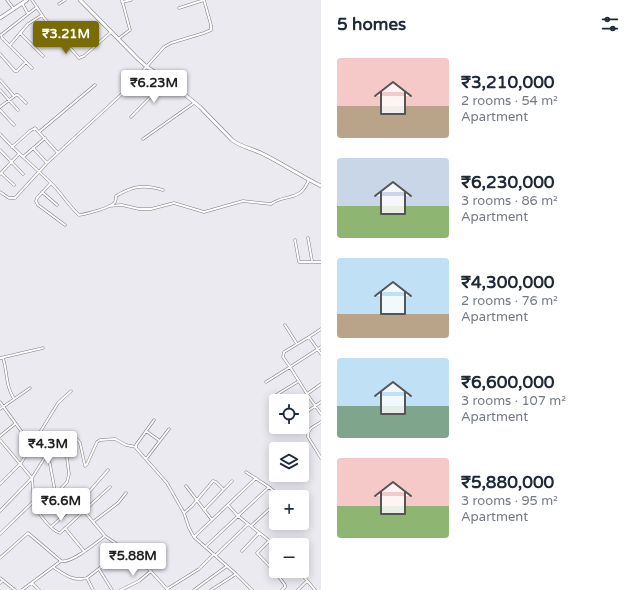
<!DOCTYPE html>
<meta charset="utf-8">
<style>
:root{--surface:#fff;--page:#f6f6f7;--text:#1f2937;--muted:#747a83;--accent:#796c05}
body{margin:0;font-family:"Varela Round",sans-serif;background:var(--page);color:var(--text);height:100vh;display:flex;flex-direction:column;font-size:15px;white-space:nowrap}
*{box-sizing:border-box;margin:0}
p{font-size:13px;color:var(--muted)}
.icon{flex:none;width:22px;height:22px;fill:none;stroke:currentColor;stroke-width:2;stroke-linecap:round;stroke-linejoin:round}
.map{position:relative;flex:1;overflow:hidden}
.panel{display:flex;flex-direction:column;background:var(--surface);width:316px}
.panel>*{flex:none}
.buttons{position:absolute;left:269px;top:394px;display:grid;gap:8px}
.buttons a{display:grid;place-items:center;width:40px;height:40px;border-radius:4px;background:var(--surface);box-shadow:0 2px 10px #0003;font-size:20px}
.price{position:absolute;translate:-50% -34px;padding:0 9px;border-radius:4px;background:#fff;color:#222;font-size:13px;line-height:26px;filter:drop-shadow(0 1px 2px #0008)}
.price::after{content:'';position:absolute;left:50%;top:24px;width:12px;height:9px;margin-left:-6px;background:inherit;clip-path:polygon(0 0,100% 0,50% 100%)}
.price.selected{background:var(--accent);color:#fff}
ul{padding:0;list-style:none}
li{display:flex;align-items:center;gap:12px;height:100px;padding:0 16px}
li span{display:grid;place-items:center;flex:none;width:112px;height:80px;border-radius:4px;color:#555}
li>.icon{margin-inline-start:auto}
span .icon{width:48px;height:48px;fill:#fffc;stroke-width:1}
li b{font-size:17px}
h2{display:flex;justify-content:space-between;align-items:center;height:48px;padding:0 16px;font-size:17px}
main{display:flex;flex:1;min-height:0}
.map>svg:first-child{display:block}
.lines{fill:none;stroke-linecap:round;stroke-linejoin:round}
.street-casing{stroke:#7d7c82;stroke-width:3}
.secondary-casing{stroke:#7d7c82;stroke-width:4}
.street{stroke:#fff;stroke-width:2}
.secondary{stroke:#fff;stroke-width:3}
</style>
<main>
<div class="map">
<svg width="321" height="590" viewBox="0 0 321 590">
<rect width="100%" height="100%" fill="#ebeaf1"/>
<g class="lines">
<g class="street-casing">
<path id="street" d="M7 0 14 9
M32 0 44 18 79 58 84 56 111 32
M122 2 131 0
M22 3 28 14
M59 4 65 0
M179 8 204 0
M20 33 43 56
M118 39 130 30 122 0
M10 45 28 24 42 15
M0 54 15 71H17L26 62
M32 68 2 38 1 35 37 7
M0 80 14 96
M0 90 18 110
M0 107 16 95H18L26 103
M0 110 14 125
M131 117 167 80
M39 132 95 85
M0 134C16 152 35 167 52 184 62 194 69 206 79 215 86 214 111 208 115 202 116 200 116 198 116 196 133 186 144 184 163 190
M143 139 194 103
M12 147 30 131 35 128 58 153
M33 148 47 163
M0 150 23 174
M23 157 45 138
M1 173 14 185
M0 174 19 154
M51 183 37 198 36 201 38 205 65 225
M0 192 9 198H15L47 163 123 93 164 47 171 43 204 33 211 30V25L204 0
M42 192 57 205
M109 206 122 205 139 209H151L174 203 204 212 243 201 271 204C281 196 295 199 302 191 305 188 307 184 309 180
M308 238 312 261
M295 240 299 262H321
M285 325 297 344
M321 329 309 337 321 354
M321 347 290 367 307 394 321 384
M0 358 43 348
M3 358C8 374 5 384 14 399
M266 382 290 367 283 357 284 352 309 337
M276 395 299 381
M296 401 307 394 321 414
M0 402 24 435 33 443
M0 409 30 388
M302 415 321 402
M154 420 136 445V448L167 483 184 513 189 528 194 537 236 574 252 590
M321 422C315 426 307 428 308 437L321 458
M146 431 160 441
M0 436 15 424
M0 440 32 478 34 501
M48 454 56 496
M146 459 169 429
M246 472 269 487 281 497
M0 484 21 463 58 403 71 391
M186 486 212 520
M60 492 74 507
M228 505 238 516 276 546
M204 510 232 481
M0 511 32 478 55 441 67 439
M84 511 105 536 124 549 146 566 167 589
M39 513C44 520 52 531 60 533L110 487
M184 513 192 506 213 481 216 482 223 489
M93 522 118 503 126 493
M251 526 276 503
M51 527 88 493 108 470
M65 528 84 551
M0 534 34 501 39 513 67 482 69 474 65 442 68 439 78 440 80 443 85 466 87 464 97 442 100 440 115 439 126 445 136 447
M194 537 256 478
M269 541 257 553 276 573 285 585V587L282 590
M205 547 269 487
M242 551 259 533
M216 555 248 524
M0 558 28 533 61 561C71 564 96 543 105 536
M53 567C64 574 73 582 87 578L124 549
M99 569 112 590
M299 571 315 590
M0 578 15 590
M87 578 93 590
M0 583 3 580
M32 583 39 590
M22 590 61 561
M121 590 139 581 151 571
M168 590 167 589 199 569 214 554
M194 590 227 566
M211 590 236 574
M298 590 307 581"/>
</g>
<g class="secondary-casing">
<path id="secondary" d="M80 0 138 59 147 67 167 80 200 107 232 140C241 147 253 149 263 154 283 164 301 176 321 186
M0 18 27 0"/>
</g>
<use href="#street" class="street"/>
<use href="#secondary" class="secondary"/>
</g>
</svg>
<div class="buttons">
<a><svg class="icon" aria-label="locate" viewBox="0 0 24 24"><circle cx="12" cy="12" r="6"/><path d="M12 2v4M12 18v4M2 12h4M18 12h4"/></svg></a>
<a><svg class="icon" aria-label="layers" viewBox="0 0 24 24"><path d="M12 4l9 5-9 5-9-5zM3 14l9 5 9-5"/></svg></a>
<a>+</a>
<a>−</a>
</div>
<b class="price selected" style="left:66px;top:55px">₹3.21M</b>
<b class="price" style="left:154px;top:104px">₹6.23M</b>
<b class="price" style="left:48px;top:465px">₹4.3M</b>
<b class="price" style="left:61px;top:522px">₹6.6M</b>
<b class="price" style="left:133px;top:577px">₹5.88M</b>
</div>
<section class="panel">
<h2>5 homes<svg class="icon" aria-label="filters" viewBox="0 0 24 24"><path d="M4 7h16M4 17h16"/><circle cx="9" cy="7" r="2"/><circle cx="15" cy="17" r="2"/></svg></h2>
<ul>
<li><span style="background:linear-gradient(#f6c9c9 60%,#b9a48a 0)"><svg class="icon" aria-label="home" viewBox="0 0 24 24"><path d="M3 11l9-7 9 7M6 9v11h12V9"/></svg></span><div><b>₹3,210,000</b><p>2 rooms · 54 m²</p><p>Apartment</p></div></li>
<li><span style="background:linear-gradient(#c9d6e8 60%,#8fb573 0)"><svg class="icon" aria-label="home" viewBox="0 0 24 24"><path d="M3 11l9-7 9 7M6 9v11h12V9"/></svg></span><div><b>₹6,230,000</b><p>3 rooms · 86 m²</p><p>Apartment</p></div></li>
<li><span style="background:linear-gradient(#bfe0f5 70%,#b9a48a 0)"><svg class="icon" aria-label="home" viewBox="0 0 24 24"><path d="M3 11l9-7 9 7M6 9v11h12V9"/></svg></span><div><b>₹4,300,000</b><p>2 rooms · 76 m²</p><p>Apartment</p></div></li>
<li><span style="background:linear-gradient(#bfe0f5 60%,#7fa58c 0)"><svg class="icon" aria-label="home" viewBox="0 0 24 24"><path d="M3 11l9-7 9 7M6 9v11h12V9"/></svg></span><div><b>₹6,600,000</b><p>3 rooms · 107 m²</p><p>Apartment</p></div></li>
<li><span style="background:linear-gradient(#f6c9c9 60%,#8fb573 0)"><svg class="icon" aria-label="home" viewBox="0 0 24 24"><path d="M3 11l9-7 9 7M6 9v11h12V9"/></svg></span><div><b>₹5,880,000</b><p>3 rooms · 95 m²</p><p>Apartment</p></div></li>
</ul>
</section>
</main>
